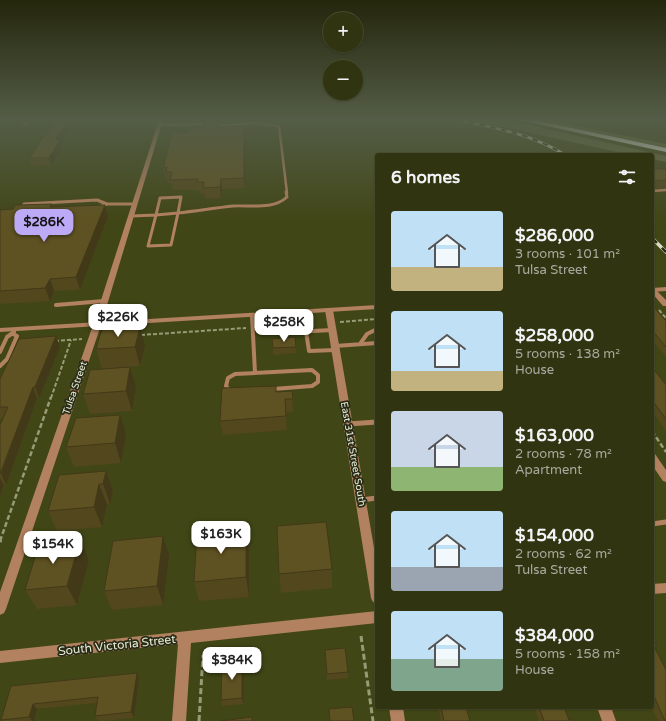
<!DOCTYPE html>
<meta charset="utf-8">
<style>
:root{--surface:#313410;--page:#3d3f1e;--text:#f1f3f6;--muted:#a8aa9f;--line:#4c4f30;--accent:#bcaaf6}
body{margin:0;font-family:"Varela Round",sans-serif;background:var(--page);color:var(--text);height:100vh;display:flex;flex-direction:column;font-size:15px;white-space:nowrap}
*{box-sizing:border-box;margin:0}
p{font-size:13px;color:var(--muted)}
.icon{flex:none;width:22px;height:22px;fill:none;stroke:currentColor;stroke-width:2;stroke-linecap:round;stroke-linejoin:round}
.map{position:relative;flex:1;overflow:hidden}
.details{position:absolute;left:375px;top:153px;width:279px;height:556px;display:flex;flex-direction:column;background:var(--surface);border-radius:4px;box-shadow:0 1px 3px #0004,0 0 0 1px var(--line)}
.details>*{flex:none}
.fabs{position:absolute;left:323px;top:12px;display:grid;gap:8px}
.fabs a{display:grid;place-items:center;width:40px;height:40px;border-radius:50%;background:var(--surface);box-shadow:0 1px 3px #0004,0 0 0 1px var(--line);font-size:20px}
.price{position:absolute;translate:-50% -34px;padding:0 9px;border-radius:8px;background:#fff;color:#222;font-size:13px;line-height:26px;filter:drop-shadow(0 1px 2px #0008)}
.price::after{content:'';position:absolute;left:50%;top:24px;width:12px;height:9px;margin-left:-6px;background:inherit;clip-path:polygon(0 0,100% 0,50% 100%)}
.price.selected{background:var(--accent);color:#111}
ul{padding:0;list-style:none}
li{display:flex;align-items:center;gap:12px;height:100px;padding:0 16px}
li span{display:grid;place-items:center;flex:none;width:112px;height:80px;border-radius:4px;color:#555}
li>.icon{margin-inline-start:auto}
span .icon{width:48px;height:48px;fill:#fffc;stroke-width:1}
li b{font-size:17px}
h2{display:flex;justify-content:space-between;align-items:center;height:48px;padding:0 16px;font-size:17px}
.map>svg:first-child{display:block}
.green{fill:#656b3c}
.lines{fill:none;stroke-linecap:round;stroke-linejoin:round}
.path-far2{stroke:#979b76;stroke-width:2;stroke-dasharray:4 2;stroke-linecap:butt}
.path-far1{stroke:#979b76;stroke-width:2.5;stroke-dasharray:5 2.5;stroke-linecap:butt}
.path{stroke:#979b76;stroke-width:3;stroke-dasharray:6 3;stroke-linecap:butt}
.service-far3{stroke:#b2815f;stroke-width:2.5}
.service-far2{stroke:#b2815f;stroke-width:3}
.service-far1{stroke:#b2815f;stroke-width:4}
.service{stroke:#b2815f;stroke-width:5}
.minor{fill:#b2815f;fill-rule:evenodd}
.tertiary{fill:#b2815f;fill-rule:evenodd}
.motorway{fill:#f3f3f3;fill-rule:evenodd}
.rail-far1-casing{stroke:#d6dabe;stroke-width:3}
.rail-casing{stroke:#d6dabe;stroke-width:3.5}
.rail-far1{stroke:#282b17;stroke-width:2;stroke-dasharray:5.5;stroke-linecap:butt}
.rail{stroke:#282b17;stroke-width:2.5;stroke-dasharray:7;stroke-linecap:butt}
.wall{fill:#52471d}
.shaded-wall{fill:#423918}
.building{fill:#5f5222;stroke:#423918}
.labels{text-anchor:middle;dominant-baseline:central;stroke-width:3.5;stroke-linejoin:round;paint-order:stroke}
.street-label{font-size:10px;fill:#e9edd3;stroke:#282b17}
.near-street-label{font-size:12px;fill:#e9edd3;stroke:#282b17}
</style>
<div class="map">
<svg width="666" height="721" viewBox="0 0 666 721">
<rect width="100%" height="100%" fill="#414616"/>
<path class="green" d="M471 120H507L666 156V162L652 159V155H631Z
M529 120H548L666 144V148Z"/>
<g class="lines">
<path class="path-far2" d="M659 310 666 318
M340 322 377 319
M141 335 246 328
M55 341 82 339
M51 398 71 340"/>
<path class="path-far1" d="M652 431 666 452
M0 541 51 397"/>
<path class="path" d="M0 542 1 540
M361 636 373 721
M199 721 203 655"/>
<path class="service-far3" d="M24 125 28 120
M160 125 208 124
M216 126 257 123 279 126 287 193
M652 191 666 190"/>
<path class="service-far2" d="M97 200 107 204 96 208 19 211 24 204Z
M107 204H135
M178 213C196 211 215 208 233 206 251 205 273 210 287 197L286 192
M156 215 148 246 171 245 178 213
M156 215 160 198 181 197 178 213
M156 215 178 213
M131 216 156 215"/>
<path class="service-far1" d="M56 305 104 301
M303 312 309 351 335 350
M268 314 276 333 332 330
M252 315 255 373
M360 344 367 334 377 329
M335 346 377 343
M0 352 7 337 14 332
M0 366 7 359 17 336 13 334
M312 370 318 375V382L312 386 235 392 230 391 226 386 228 378 235 374Z"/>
<path class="service" d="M348 424 377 422
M361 500 377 498
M652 524 666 522"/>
<path class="minor" d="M159 120H163L101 325 6 609 4 613 0 615V592L93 325Z
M652 288 655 289 666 300V306H663L652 293Z
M326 308H329L333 310 377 565V603L373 602 371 598 325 310Z
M652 453 655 454 666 470V482L663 481 652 465Z
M666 583V593L652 594V584Z
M377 611V623L191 643 186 721H172L178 644 0 663V651Z
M389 707H403L405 721H391Z
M597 707H611L616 721H602Z"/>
<path class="tertiary" d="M666 287V291L652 292V288Z
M377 305V309L0 332V328Z"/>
<path class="motorway" d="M520 120H534L666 148V152Z"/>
<g class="rail-far1-casing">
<path id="rail-far1" d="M458 120C495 128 532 134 565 155"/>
</g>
<g class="rail-casing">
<path id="rail" d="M652 238 666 252"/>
</g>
<use href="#rail-far1" class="rail-far1"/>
<use href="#rail" class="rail"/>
</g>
<path class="wall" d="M0 120H17L0 121Z
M56 120H73L74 122 60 143 62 148 51 165 31 166 29 158Z
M87 120H115L114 122 88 123Z
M220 121V127L244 126 245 136V188L222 189 221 198 205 199 204 193H199L198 190H172L171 183H168L167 178H165L163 168 203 128Z
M652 169H666V188L652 189Z
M105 205 108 216 80 290 54 291 50 301 0 304V210Z
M652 305 666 321V357L652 340Z
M56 336 60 347 39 398H37L6 485H4L0 496V425L3 418 0 419V379Z
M295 337 296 353 273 355 272 339Z
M145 346 140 366 102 369 96 349Z
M130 367 136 387 132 411 90 414 83 394Z
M652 367 666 385V431L652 411Z
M292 391 293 412 286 413 287 430 223 435 220 421 276 392Z
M126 434 121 463 74 467 66 447Z
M106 471 113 491 110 504H107L102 527 57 531 48 511Z
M246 529 249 549V597L199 601 194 582Z
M652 530 656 537 652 544Z
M169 556 163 605 112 610 104 591Z
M89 560 77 605 37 609 25 590Z
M332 569V588L281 593 279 574Z
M652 637 657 646 655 648 666 721H658L651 707H652Z
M325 650 348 672V678L327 680Z
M242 661 244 667 243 704 222 706 221 700Z
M137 673 139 679 134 718 104 721H98L95 716 97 703 37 709 34 721H2L1 720 11 686Z
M438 707H466L470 721H441Z
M534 707H564L569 720 573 721H539Z"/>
<path class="shaded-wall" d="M68 120H73L74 122 60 143 62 148 51 165 49 158 55 140Z
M244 126 245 136V188L244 178Z
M221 179 222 189 221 198 220 187Z
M105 205 108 216 80 290 76 277Z
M50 279 54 291 50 301 45 288Z
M140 327 145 346 140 366 135 347Z
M56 336 60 347 39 398 35 387Z
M130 367 136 387 132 411 126 391Z
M33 387 37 398 6 485 1 474Z
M120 415 126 434 121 463 115 443Z
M106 471 113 491 110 504 103 484Z
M0 478 4 485 0 496Z
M99 484 107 504 102 527 94 507Z
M246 529 249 549V597L246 577Z
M163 536 169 556 163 605 157 586Z
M80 540 89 560 77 605 67 586Z
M242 661 244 667 243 704 242 698Z
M137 673 139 679 134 718 131 712Z
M33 704 37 709 34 721H32L29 717Z"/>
<path class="building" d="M56 120H68L55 140H60L49 158H29Z
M220 121 219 127 244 126V178L221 179 220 187 203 188 204 182H197L198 179 170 180 172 172H166L167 167 163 168 172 133H188L189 128H203L204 122Z
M652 169H666V180L652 181Z
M52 204 50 207 105 205 76 277 50 279 45 288 0 291V210L13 209 16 205Z
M652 305 666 321V347L652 330Z
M140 327 135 347 96 349 102 329Z
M56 336 35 387H33L0 474V425L8 407H0V379L19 339Z
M295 337 296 347 273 348 272 339Z
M130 367 126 391 83 394 90 370Z
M652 367 666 385V419L652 400Z
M276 386V392L292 391 293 399H285L286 416 220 421 222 388Z
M120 415 115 443 66 447 76 418Z
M106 471 103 484H99L94 507 48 511 59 475Z
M326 522 332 569 279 574 277 526Z
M246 529V577L194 582 197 533Z
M652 530 656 537H652Z
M163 536 157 586 104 591 113 541Z
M80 540 67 586 25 590 39 544Z
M652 637 657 646H654L666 670V721H665L654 696H652Z
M345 648 348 672 327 674 325 650Z
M242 661V698L221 700 222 663Z
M137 673 131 712 95 716 98 697 33 704 29 717 1 720 11 686Z
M352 707 354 721H330L329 709Z
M441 707H466L470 721H444Z
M539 707H564L569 720 573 719V721H544Z
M252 717V721H221Z"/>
<linearGradient id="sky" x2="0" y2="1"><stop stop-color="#24260c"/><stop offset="0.54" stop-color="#545d47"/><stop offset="1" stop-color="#545d47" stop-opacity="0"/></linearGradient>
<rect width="666" height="221" fill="url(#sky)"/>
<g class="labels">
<g class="street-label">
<text transform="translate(75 388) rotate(-71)">Tulsa Street</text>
<text transform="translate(353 454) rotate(80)">East 31st Street South</text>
</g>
<g class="near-street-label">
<text transform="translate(117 645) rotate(-6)">South Victoria Street</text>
</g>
</g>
</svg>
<div class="fabs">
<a>+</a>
<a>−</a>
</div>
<b class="price selected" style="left:44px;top:243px">$286K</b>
<b class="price" style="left:118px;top:338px">$226K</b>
<b class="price" style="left:284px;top:343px">$258K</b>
<b class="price" style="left:221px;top:555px">$163K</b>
<b class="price" style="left:53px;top:565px">$154K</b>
<b class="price" style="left:232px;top:681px">$384K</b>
<section class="details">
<h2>6 homes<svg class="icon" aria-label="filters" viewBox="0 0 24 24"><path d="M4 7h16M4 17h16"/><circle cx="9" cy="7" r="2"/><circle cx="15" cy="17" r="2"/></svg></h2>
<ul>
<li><span style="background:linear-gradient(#bfe0f5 70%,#c2b280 0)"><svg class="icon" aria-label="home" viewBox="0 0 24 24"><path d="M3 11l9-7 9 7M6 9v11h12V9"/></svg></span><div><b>$286,000</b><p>3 rooms · 101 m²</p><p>Tulsa Street</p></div></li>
<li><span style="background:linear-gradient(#bfe0f5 75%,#c2b280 0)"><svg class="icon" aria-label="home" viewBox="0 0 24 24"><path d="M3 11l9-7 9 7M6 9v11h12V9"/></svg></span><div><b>$258,000</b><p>5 rooms · 138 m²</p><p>House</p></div></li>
<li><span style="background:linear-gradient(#c9d6e8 70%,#8fb573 0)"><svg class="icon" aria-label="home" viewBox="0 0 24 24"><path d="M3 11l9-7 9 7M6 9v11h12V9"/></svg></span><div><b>$163,000</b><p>2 rooms · 78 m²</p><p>Apartment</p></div></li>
<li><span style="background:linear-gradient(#bfe0f5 70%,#9aa5b1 0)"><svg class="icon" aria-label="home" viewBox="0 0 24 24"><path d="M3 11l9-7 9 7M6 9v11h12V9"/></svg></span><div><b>$154,000</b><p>2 rooms · 62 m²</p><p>Tulsa Street</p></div></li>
<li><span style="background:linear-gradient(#bfe0f5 60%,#7fa58c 0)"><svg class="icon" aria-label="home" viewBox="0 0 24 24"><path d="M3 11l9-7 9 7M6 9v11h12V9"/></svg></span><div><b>$384,000</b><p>5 rooms · 158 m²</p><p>House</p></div></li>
</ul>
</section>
</div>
